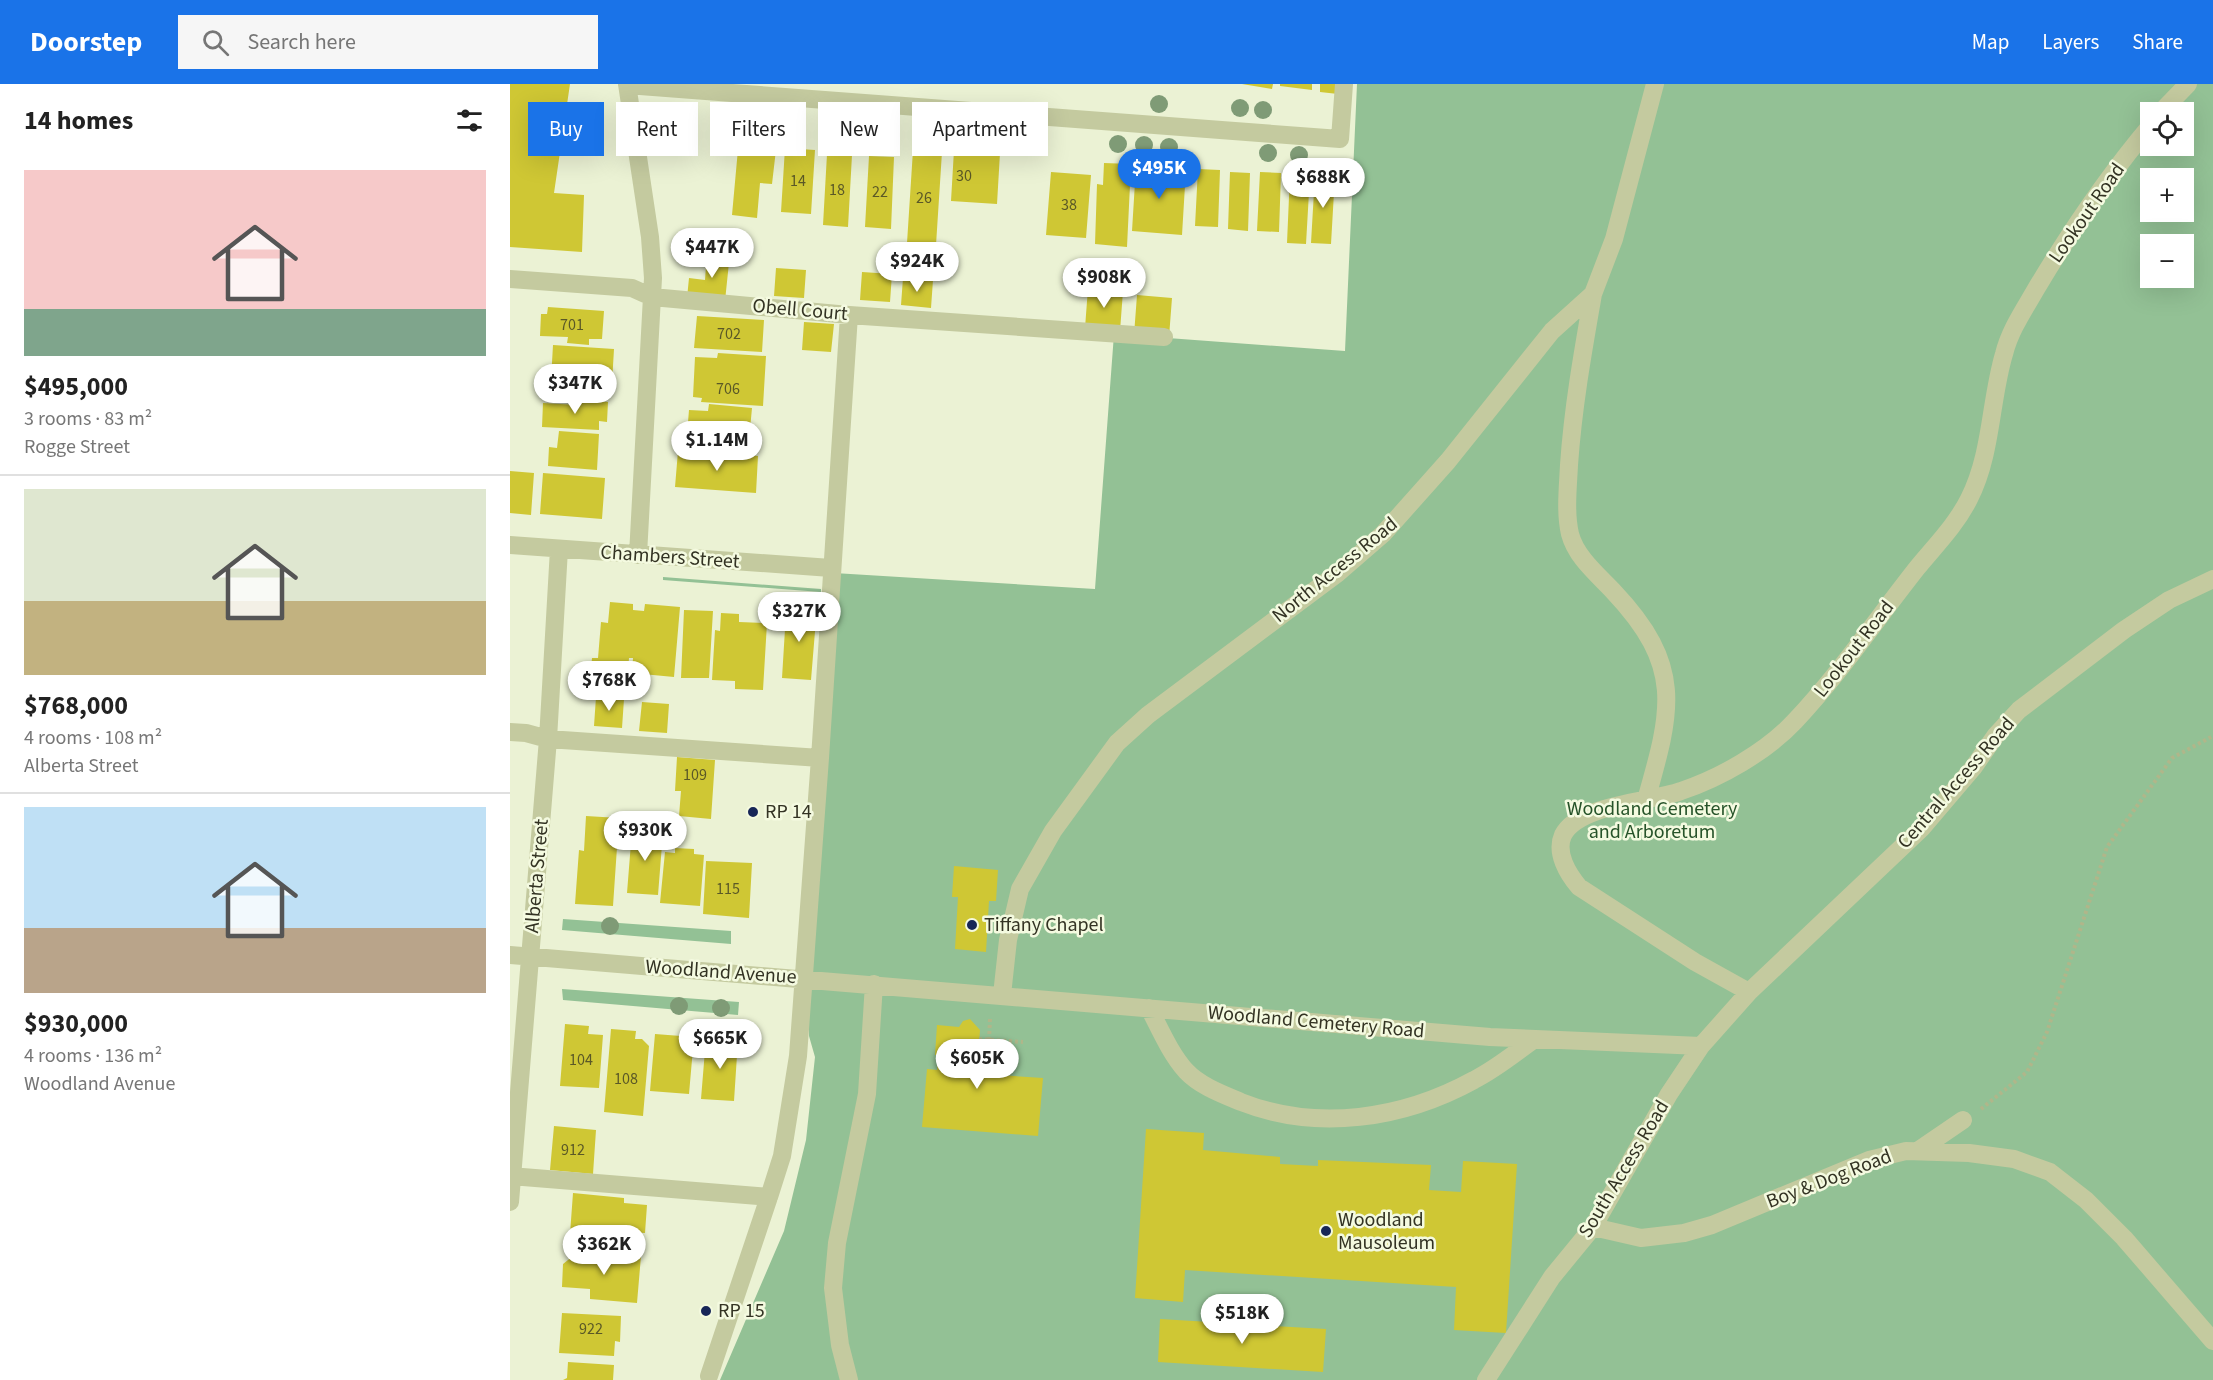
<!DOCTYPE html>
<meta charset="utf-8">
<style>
:root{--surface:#fff;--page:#f6f6f6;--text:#222;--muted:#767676;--line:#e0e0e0;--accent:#1a73e8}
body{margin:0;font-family:"Source Sans 3",sans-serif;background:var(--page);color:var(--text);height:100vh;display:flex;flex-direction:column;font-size:22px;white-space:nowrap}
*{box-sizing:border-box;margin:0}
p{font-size:20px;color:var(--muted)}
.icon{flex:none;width:33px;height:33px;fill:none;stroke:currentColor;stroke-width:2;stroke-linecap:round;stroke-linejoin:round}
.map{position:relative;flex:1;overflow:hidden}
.sheet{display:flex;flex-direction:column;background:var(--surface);width:510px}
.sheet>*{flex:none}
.hud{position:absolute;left:18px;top:18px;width:570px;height:54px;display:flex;gap:12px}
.fabs{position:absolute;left:1630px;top:18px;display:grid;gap:12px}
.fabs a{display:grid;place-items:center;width:54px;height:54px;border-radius:0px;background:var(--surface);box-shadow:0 6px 24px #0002;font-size:30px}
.price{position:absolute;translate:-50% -51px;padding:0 14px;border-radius:21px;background:#fff;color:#222;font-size:20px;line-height:39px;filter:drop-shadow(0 2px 3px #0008)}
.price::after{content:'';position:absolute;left:50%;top:36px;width:18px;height:14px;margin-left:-9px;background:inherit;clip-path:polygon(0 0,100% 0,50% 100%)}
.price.on{background:var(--accent);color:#fff}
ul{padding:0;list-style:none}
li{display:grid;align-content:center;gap:12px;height:318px;padding:0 24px}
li+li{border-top:2px solid var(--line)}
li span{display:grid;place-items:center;height:186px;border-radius:0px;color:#555}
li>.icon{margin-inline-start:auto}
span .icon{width:108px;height:108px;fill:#fffc;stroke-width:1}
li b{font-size:26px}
h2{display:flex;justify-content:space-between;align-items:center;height:72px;padding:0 24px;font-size:26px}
.chip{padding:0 21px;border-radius:0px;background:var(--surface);box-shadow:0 6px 24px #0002;font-size:21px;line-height:54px}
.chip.on{background:var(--accent);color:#fff}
header{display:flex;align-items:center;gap:36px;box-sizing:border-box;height:84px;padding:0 30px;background:var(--accent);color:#fff}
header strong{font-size:28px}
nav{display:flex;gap:33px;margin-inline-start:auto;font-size:21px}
.search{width:420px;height:54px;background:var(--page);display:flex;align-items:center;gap:15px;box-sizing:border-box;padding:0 21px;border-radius:0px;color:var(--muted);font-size:22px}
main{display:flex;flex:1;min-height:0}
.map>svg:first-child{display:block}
.green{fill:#93c195;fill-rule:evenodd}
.building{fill:#cfc734}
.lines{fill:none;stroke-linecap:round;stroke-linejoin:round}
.path{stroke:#b0b68a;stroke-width:4;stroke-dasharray:3 3;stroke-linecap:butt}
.minor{stroke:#c4ca9f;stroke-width:18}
.tree{fill:#7f9b76}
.poi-dot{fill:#172657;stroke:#f4fae0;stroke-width:2}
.labels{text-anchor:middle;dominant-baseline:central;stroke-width:5;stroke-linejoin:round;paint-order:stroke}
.number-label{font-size:16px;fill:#5a5827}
.street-label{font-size:20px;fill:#333323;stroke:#f4fae0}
.park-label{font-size:20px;fill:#265329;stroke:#f4fae0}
.poi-label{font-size:20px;fill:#333323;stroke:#f4fae0;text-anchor:start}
</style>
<header>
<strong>Doorstep</strong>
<div class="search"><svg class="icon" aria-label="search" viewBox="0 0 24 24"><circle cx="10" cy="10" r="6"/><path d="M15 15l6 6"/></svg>Search here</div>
<nav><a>Map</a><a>Layers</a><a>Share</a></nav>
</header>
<main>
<section class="sheet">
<h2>14 homes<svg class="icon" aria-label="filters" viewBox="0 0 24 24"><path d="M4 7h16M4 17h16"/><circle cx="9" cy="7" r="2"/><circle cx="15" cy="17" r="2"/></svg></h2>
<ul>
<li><span style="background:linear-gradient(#f6c9c9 75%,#7fa58c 0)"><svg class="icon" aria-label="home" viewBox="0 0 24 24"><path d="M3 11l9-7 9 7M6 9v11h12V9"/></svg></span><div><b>$495,000</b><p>3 rooms · 83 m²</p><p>Rogge Street</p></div></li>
<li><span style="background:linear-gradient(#dfe7d0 60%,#c2b280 0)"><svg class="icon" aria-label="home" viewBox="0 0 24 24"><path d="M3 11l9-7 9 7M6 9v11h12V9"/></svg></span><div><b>$768,000</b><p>4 rooms · 108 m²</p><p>Alberta Street</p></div></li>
<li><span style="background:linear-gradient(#bfe0f5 65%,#b9a48a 0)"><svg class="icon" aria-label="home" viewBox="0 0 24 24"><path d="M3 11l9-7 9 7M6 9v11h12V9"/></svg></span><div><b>$930,000</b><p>4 rooms · 136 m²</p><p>Woodland Avenue</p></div></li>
</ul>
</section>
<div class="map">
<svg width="1703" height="1296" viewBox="0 0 1703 1296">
<rect width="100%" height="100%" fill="#ebf2d4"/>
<path class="green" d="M847 0H1703V1296H210L274 1147 296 1056 305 973 299 952 297 869 324 489 585 505 604 250 835 267ZM1641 28H1674V62H1641ZM1641 94H1674V128H1641ZM1641 160H1674V194H1641Z
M153 493 311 505V508L153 496Z
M53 835 221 847V860L52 846Z
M52 905 229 918 228 931 53 916Z"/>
<path class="building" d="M0 0H60L44 109 74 111 72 168 0 163Z
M732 0H763L762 5Z
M770 0H802V6L770 2Z
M810 0H828V10L810 8Z
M229 54 267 57 262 100 250 99 247 134 222 131Z
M275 64 305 66 301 130 271 128Z
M403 66 432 68 426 161 397 159Z
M444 66 490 69 487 120 441 117Z
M317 70 342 71 338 143 313 141Z
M359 72 384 73 381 145 355 143Z
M594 79 621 80 617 163 585 160 587 100 593 101Z
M626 82 676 85 672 151 622 147Z
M688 85 710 86 708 143 685 142Z
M541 88 581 91 576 154 536 151Z
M720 88 740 89 738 147 718 145Z
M750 88 771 89 769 148 747 147Z
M780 90 800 91 796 160 777 159Z
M805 90 825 91 821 160 801 159Z
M197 168 220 169 215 217 177 214 179 194 195 196Z
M266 184 296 186 294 214 264 212Z
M352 188 382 190 380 218 350 216Z
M393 194 423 196 421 224 391 221Z
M578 204 613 207 610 247 575 244Z
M627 211 662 214 659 253 624 251Z
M38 223 94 227 92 255H79V261L57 259 58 253 30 252 31 230H37Z
M187 232 254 236 252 268 184 264Z
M294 238 324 240 321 268 292 266Z
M43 261 104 265 102 299 41 296Z
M208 269 256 272 253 322 191 318 192 314 183 313 185 273 207 274Z
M68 315 98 318 97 338 89 337V346L32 343 33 319 68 321Z
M199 320 242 324 238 367 176 362 179 326 198 327Z
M49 347 89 350 87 386 38 382 39 363 47 364Z
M168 367 248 372 246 409 165 403Z
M0 387 24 389 21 431 0 429Z
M33 389 95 394 92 435 30 430Z
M100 518 123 520V526L134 527 135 520 170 523 164 593 122 589 123 574H119L118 588 81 585 82 574H88L91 538 98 539Z
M284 522 307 523 301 596 272 594 276 529Z
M174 526 203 527 199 594H171Z
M211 529 229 530V538L257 539 253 606 225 605V597L202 596 205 546 210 547Z
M86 613 114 615 112 644 84 642Z
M132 618 159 620 157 649 129 647Z
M167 673 205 676 201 735 169 732 171 707H165Z
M76 732 109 734 103 822 65 820 69 766 74 767Z
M122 746 153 748 148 811 117 809Z
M165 764 184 765V770L194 771 190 822 150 819 155 768 165 769Z
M196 777 242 779 239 834 193 830Z
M444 782 488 786 486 817H479L476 868 445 865 448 813H442Z
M460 935 470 946 468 974 462 973 461 989 533 994 528 1052 412 1043 417 985 427 986 429 971H425L427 941 449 943 453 937Z
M55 940 79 942 78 950 93 951 89 1004 50 1002Z
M101 945 126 947 125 955H132L139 962 133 1032 94 1028Z
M145 950 184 953 179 1010 140 1007Z
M196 954 228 956 224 1017 191 1015Z
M44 1042 86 1046 83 1090 40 1086Z
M636 1045 694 1049 693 1066 770 1073V1080L808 1082V1076L921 1081 919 1106 951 1108 953 1077 1007 1080 996 1249 944 1246 946 1203 675 1186 673 1218 625 1214Z
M63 1109 114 1114V1119L137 1121 135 1149 115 1148 114 1155 60 1150Z
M68 1168 131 1172 127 1219 80 1215V1205L52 1203 53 1180Z
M52 1229 111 1232 110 1258 105 1257 104 1272 49 1269Z
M650 1235 816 1245 813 1288 648 1278Z
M58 1278 104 1281 103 1296H53L57 1294Z"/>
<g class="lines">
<path class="path" d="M469 955 513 958
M479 956 480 935
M1471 1025 1517 988 1537 948 1597 763 1662 674 1703 652"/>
<path class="minor" d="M117 0 140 153 143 194 128 471
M117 1 830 55 834 0
M1651 28 1678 0
M0 195 122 204 142 213 339 231 654 253
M1083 210C1073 267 1063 323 1059 381 1058 403 1055 428 1060 450 1066 473 1087 490 1103 507 1174 582 1162 625 1136 716
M0 461 321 484
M0 648 16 649 38 655 310 674 288 972 272 1072 259 1113 0 1092
M310 674 339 231
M0 871 980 953 1191 962
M1239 908 1185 878 1069 803C1058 790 1045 769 1053 751 1069 720 1141 718 1171 707 1210 694 1256 668 1285 637 1330 589 1366 536 1407 484 1425 462 1446 441 1459 415 1482 370 1480 317 1494 270 1500 246 1514 226 1526 205 1560 148 1598 92 1641 41
M492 911 498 856 510 805 543 747 607 659 638 631 828 489 873 450 938 377 1042 247 1083 210 1104 155 1145 0
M639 924C650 945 660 969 676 987 690 1002 712 1010 731 1018 807 1048 893 1035 964 996 986 985 1005 969 1025 955
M1409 1066 1453 1036
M0 1118 38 655 49 465
M1083 1143 1131 1154 1174 1149 1202 1141 1359 1076 1396 1067 1459 1069 1504 1075 1540 1088 1576 1116 1614 1154 1703 1257
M199 1292 259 1113
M339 1296 330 1261 323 1204 327 1159 357 1010 364 900
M976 1296 1042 1193 1083 1143 1159 1010 1191 962 1239 908 1412 744 1463 684 1486 651 1509 626 1614 546 1659 516 1703 495"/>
</g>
<g class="tree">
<circle cx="649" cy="20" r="9"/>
<circle cx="730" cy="24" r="9"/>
<circle cx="753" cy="26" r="9"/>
<circle cx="467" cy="48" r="9"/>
<circle cx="608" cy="60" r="9"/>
<circle cx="634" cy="61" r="9"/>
<circle cx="659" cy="63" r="9"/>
<circle cx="758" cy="69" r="9"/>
<circle cx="789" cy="71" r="9"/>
<circle cx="100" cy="842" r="9"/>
<circle cx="169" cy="922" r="9"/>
<circle cx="211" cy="924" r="9"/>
</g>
<g class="poi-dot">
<circle cx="243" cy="728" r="6"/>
<circle cx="462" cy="841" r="6"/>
<circle cx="816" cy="1147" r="6"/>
<circle cx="196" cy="1227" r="6"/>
</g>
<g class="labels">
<g class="number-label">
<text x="454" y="92">30</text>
<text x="288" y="97">14</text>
<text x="327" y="106">18</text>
<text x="370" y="108">22</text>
<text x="414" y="114">26</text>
<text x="559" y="121">38</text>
<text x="62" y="241">701</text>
<text x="219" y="250">702</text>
<text x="218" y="305">706</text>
<text x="185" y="691">109</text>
<text x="218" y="805">115</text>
<text x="71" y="976">104</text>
<text x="116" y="995">108</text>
<text x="63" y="1066">912</text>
<text x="81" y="1245">922</text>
</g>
<g class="street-label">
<text transform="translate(1577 129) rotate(-55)">Lookout Road</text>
<text transform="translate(290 226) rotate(5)">Obell Court</text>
<text transform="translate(160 473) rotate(4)">Chambers Street</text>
<text transform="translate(825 486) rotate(-39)">North Access Road</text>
<text transform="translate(1344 565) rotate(-52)">Lookout Road</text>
<text transform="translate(1446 699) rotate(-49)">Central Access Road</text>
<text transform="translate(27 792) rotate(-85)">Alberta Street</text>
<text transform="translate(211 888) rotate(4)">Woodland Avenue</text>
<text transform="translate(806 938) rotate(5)">Woodland Cemetery Road</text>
<text transform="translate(1114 1085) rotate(-59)">South Access Road</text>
<text transform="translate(1319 1095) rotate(-21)">Boy &amp; Dog Road</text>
</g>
<g class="park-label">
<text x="1142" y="725">Woodland Cemetery<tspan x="1142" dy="23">and Arboretum</tspan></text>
</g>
<g class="poi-label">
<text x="255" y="728">RP 14</text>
<text x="474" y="841">Tiffany Chapel</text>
<text x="828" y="1136">Woodland<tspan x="828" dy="23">Mausoleum</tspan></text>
<text x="208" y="1227">RP 15</text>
</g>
</g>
</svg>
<div class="fabs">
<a><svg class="icon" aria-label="locate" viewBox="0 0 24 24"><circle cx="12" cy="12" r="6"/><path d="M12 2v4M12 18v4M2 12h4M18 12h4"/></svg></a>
<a>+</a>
<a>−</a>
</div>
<b class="price on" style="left:649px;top:116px">$495K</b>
<b class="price" style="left:813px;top:125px">$688K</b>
<b class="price" style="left:202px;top:195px">$447K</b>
<b class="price" style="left:407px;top:209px">$924K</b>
<b class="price" style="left:594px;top:225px">$908K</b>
<b class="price" style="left:65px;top:331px">$347K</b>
<b class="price" style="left:207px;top:388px">$1.14M</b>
<b class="price" style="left:289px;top:559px">$327K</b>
<b class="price" style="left:99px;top:628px">$768K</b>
<b class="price" style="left:135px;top:778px">$930K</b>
<b class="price" style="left:210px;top:986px">$665K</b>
<b class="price" style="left:467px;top:1006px">$605K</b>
<b class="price" style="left:94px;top:1192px">$362K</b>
<b class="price" style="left:732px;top:1261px">$518K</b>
<div class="hud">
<a class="chip on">Buy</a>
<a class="chip">Rent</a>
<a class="chip">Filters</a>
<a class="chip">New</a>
<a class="chip">Apartment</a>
</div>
</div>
</main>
